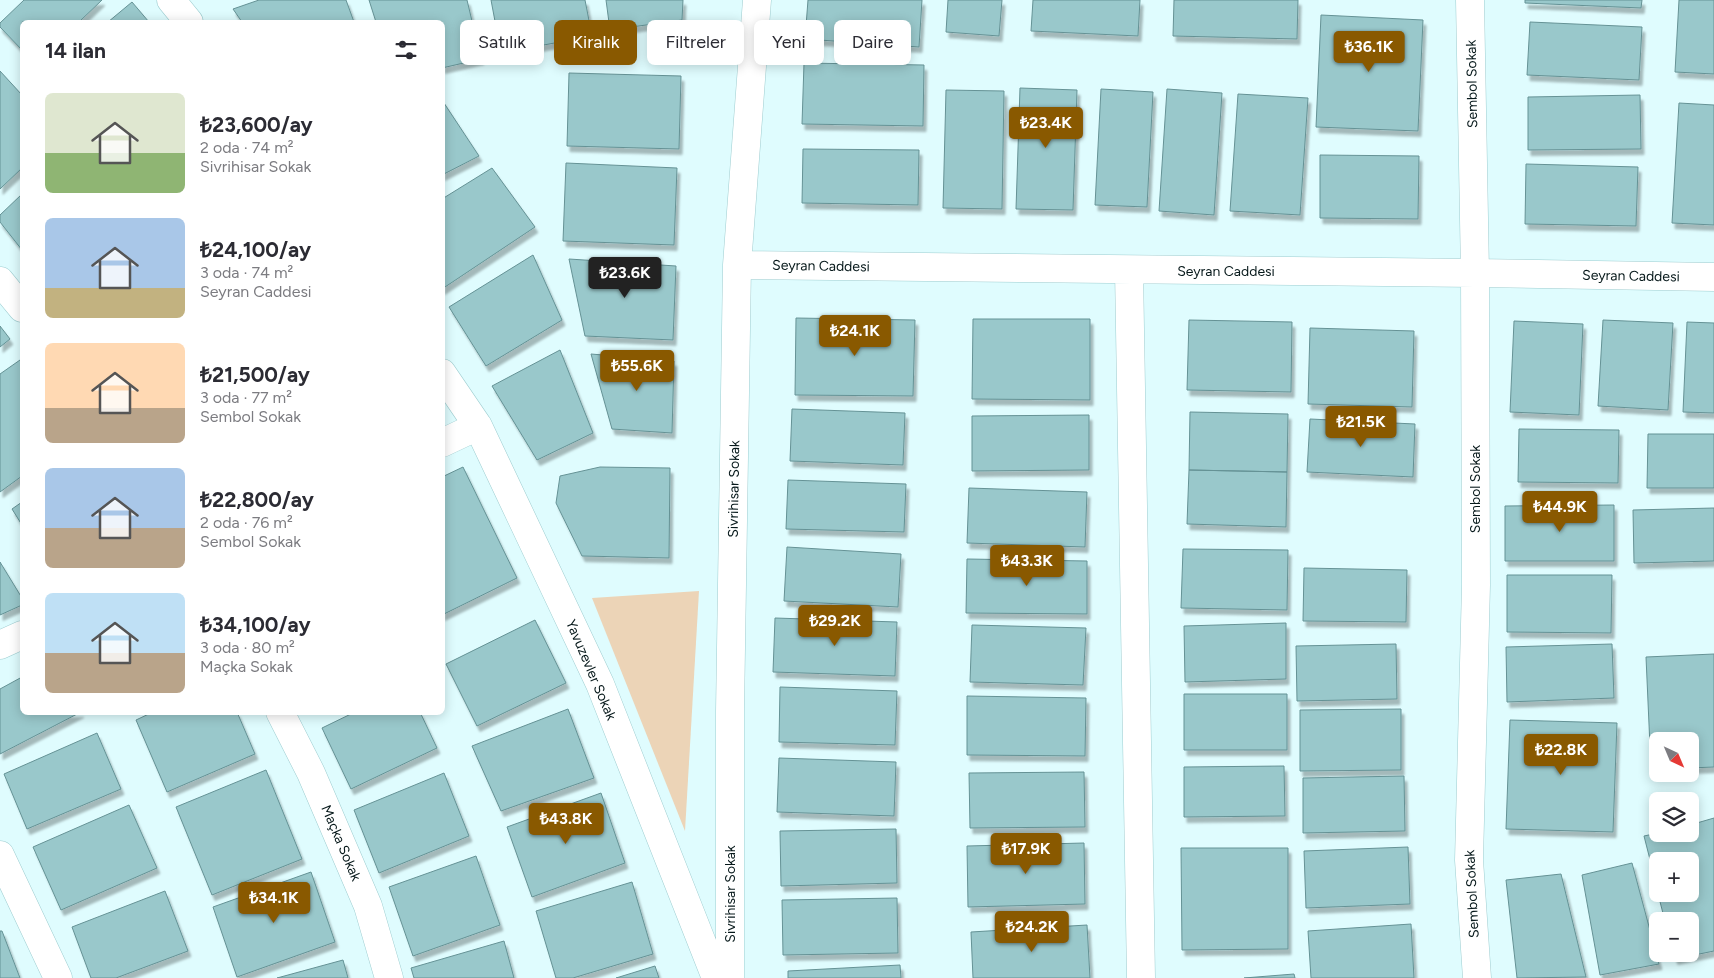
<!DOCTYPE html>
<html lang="tr">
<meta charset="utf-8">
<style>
:root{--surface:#fff;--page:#f7f7f7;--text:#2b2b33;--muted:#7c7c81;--accent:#895900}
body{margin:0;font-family:Figtree,sans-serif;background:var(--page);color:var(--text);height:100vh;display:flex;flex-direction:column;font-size:19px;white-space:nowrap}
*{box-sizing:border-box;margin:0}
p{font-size:16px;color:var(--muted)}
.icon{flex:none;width:28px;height:28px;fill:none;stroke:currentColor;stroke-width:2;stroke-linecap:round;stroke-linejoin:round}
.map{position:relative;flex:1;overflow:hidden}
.sheet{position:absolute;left:20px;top:20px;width:425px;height:695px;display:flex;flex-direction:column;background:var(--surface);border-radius:8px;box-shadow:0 2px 12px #0003}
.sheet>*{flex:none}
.top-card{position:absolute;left:460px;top:20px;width:475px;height:45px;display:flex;gap:10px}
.needle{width:32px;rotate:136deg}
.tools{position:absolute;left:1649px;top:732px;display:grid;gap:10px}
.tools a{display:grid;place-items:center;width:50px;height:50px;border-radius:8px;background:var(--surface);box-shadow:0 2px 12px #0003;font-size:25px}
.price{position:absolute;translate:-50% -42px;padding:0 11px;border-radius:5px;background:var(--accent);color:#fff;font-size:16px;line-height:32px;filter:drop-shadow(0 1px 2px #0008)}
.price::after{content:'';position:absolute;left:50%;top:30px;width:15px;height:11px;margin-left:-8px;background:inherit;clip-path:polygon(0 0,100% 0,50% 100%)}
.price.active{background:#222;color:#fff}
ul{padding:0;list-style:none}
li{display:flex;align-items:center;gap:15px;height:125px;padding:0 25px}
li span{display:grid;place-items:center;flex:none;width:140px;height:100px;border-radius:8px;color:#555}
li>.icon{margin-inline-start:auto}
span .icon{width:60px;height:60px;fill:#fffc;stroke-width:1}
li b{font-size:21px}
h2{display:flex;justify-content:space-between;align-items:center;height:60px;padding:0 25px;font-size:21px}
.pill{padding:0 18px;border-radius:8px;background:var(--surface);box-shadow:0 2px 12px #0003;font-size:18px;line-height:45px}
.pill.active{background:var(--accent);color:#fff}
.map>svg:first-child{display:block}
.green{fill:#ecd4b7}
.building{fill:#99c8cb;stroke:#659295;filter:url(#shadow)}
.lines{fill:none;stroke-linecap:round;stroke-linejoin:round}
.street-casing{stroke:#9ecdd0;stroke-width:29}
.street{stroke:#fff;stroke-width:28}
.labels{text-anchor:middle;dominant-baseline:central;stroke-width:4;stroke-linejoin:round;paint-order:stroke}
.street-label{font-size:14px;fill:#06181a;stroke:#fff}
</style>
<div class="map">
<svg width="1714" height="978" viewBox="0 0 1714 978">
<defs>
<filter id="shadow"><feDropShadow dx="3" dy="5.5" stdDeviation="1" flood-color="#0004"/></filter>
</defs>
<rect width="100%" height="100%" fill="#dffcfe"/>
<path class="green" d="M699 591 685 831 592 598Z"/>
<path class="building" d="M24 0H102L79 22H22V50L0 27V23Z
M259 0H346L354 22H242L233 9Z
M369 0H467L481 59 442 68V22H376Z
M491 0H585L592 36 501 53Z
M606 0H683L682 20 610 30Z
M808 0H922L919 47 805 39Z
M948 0H1002L999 36 946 32Z
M1033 0H1140L1138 36 1031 31Z
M1174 0H1298L1297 39 1173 36Z
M1525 0H1642L1641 8 1525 3Z
M1679 0H1714V74L1675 72Z
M132 2 149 22H108Z
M1321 15 1423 20 1418 131 1316 127Z
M1530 22 1642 27 1639 80 1527 75Z
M804 63 924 65 923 126 802 124Z
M0 71 22 95V168L0 189Z
M569 73 681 76 679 149 567 146Z
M1020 88 1077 90 1073 210 1016 209Z
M1101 89 1153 92 1147 207 1095 205Z
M1167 89 1222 93 1214 215 1159 211Z
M946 90 1004 91 1002 209 943 208Z
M1238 94 1308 98 1300 215 1230 211Z
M1640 95 1641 149 1528 150V97Z
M442 100 479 156 442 175Z
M1679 103 1714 105V225L1672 223Z
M803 149 919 150 918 205 802 203Z
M1320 155 1419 156 1418 219 1320 218Z
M566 163 677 168 674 245 563 241Z
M1526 164 1638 167 1636 226 1525 224Z
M492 168 535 227 442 289V199Z
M22 194V250L0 222V215Z
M533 255 562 320 486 366 449 307Z
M569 259 676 266 673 340 585 336Z
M796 318 915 320 913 396 795 395Z
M973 319H1090V400L972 399Z
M1189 320 1292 322 1291 392 1187 390Z
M1603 320 1673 323 1668 410 1598 406Z
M1514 321 1583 324 1579 415 1510 412Z
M1687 322 1714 323V413L1683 412Z
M0 326 10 339 0 347Z
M1310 328 1414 331 1412 407 1308 404Z
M560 350 593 433 537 460 492 386Z
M591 354 674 361 672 433 612 429Z
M20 360 22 363V476L0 492V374Z
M792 409 905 413 903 465 790 461Z
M1190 412 1288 414 1287 472 1189 470Z
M1089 415V470L972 471V416Z
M1310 419 1415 424 1413 477 1307 472Z
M1519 429 1619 430 1618 483 1518 482Z
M1648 434H1714V488H1647Z
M463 467 517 578 442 615V477Z
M600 467 670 468 669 558 582 556 556 503 560 476Z
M1189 470 1287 472 1286 527 1187 524Z
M788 480 906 484 904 532 786 529Z
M969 488 1087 492 1085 547 967 543Z
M22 502V525L12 509Z
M1614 505V561H1505V506Z
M1714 508V561L1634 563 1633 510Z
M787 547 901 554 898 607 784 601Z
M1183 549 1288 550 1287 610 1181 608Z
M967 559 1087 561V614L966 613Z
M0 562 22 598V605L0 615Z
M1304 568 1407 570 1406 622 1303 621Z
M1507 575H1612L1611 633 1507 632Z
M775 618 897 622 895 676 773 672Z
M535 620 566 683 477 726 446 664Z
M1286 623V679L1185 682 1184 626Z
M972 625 1086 628 1083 685 970 682Z
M1396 644 1397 699 1297 701 1296 646Z
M1612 644 1614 698 1507 702 1506 647Z
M1714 654V767L1690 768V741H1658V769H1651L1646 657Z
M22 677V712H81L0 754V689Z
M780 687 897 691 895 745 779 742Z
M1184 694H1287V750H1184Z
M967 696 1086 698 1085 756 967 755Z
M568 709 594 778 501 811 472 746Z
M1401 709V770L1300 771V710Z
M153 712H237L255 754 167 792 136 720Z
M355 712H420L437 748 351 789 322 728Z
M1510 720 1617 723 1613 832 1506 829Z
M97 733 121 789 27 829 4 774Z
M779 758 896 762 894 816 777 812Z
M1284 766 1285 816 1184 817V767Z
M266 770 302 859 212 895 176 807Z
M1084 772 1085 827 970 828 969 773Z
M444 773 469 836 379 873 354 810Z
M1404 776 1405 831 1303 833V778Z
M601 793 625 863 532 897 507 827Z
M129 805 157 868 61 910 33 847Z
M1714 818V951L1675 959 1673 954H1690V921H1665L1658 894H1690V861H1658V891L1644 836 1658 833 1690 834V825Z
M896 829 897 883 781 886 780 831Z
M1084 843 1085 904 968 907 967 846Z
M1408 847 1410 904 1306 908 1304 851Z
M1181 848H1288V949L1182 950Z
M476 856 500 925 413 956 389 887Z
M1632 863 1659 964 1600 975 1582 875Z
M311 872 335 942 237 977 213 907Z
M1561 874 1586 977 1517 978 1506 880Z
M632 882 653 954 573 978H556L536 911Z
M165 891 188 951 116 978H91L72 927Z
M897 898 898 953 783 955 782 900Z
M1411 924 1414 978H1311L1308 931Z
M1087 925 1090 978H973L971 932Z
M0 931H2L20 978H0Z
M504 941 514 978H414L411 968Z
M343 960 348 978H277Z
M900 965 901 978H788V971Z
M655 966 659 978H616Z
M1294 974 1295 978H1244Z"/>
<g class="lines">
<g class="street-casing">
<path id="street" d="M171 0 189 22
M1470 0 1475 273 1476 585 1469 860 1477 978
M737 265 1475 273 1714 277
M1129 270 1141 978
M0 281 22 308
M442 373 478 426 600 684 716 978
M442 443 478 426
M0 645 22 635
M280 712 311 773 368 906 389 978
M0 855 58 978
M730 978V712L737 265 757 0"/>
</g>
<use href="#street" class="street"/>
</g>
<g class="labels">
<g class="street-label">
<text transform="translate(1472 84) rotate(-91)">Sembol Sokak</text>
<text transform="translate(821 266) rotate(1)">Seyran Caddesi</text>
<text x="1226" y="271">Seyran Caddesi</text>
<text transform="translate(1631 276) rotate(1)">Seyran Caddesi</text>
<text transform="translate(734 489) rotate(-89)">Sivrihisar Sokak</text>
<text transform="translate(1475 489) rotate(-90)">Sembol Sokak</text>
<text transform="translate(591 670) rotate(67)">Yavuzevler Sokak</text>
<text transform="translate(341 843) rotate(67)">Maçka Sokak</text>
<text transform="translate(730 894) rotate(-90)">Sivrihisar Sokak</text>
<text transform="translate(1472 894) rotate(-93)">Sembol Sokak</text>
</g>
</g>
</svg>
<div class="tools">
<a><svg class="needle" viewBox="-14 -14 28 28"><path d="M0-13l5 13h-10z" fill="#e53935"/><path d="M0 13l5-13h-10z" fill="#7c7c81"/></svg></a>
<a><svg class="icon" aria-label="layers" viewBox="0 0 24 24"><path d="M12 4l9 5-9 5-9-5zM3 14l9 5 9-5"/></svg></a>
<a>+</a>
<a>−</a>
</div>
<b class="price" style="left:1369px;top:73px">₺36.1K</b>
<b class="price" style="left:1046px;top:149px">₺23.4K</b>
<b class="price active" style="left:625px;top:299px">₺23.6K</b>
<b class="price" style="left:855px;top:357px">₺24.1K</b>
<b class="price" style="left:637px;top:392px">₺55.6K</b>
<b class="price" style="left:1361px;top:448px">₺21.5K</b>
<b class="price" style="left:1560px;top:533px">₺44.9K</b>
<b class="price" style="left:1027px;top:587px">₺43.3K</b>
<b class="price" style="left:835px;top:647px">₺29.2K</b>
<b class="price" style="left:1561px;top:776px">₺22.8K</b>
<b class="price" style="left:566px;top:845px">₺43.8K</b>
<b class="price" style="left:1026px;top:875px">₺17.9K</b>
<b class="price" style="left:274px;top:924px">₺34.1K</b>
<b class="price" style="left:1032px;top:953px">₺24.2K</b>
<div class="top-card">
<a class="pill">Satılık</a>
<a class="pill active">Kiralık</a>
<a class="pill">Filtreler</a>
<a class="pill">Yeni</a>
<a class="pill">Daire</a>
</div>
<section class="sheet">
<h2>14 ilan<svg class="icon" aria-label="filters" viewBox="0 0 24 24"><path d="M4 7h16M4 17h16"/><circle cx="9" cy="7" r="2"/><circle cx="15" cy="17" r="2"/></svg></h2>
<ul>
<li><span style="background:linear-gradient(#dfe7d0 60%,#8fb573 0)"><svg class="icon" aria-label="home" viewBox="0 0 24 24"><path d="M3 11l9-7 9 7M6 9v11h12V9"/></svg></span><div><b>₺23,600/ay</b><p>2 oda · 74 m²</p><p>Sivrihisar Sokak</p></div></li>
<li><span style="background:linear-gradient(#a9c7e8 70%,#c2b280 0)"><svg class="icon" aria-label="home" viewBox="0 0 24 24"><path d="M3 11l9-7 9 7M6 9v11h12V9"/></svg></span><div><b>₺24,100/ay</b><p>3 oda · 74 m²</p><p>Seyran Caddesi</p></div></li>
<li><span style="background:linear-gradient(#ffd9b3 65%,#b9a48a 0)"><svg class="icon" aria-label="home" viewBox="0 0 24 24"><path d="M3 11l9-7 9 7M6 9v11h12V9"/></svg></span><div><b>₺21,500/ay</b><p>3 oda · 77 m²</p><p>Sembol Sokak</p></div></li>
<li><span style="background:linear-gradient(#a9c7e8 60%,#b9a48a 0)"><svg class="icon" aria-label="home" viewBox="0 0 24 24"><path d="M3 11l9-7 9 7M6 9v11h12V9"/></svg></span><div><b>₺22,800/ay</b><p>2 oda · 76 m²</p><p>Sembol Sokak</p></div></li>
<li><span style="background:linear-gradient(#bfe0f5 60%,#b9a48a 0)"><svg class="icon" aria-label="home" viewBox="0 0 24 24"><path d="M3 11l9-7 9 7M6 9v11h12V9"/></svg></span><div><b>₺34,100/ay</b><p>3 oda · 80 m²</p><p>Maçka Sokak</p></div></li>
</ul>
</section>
</div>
